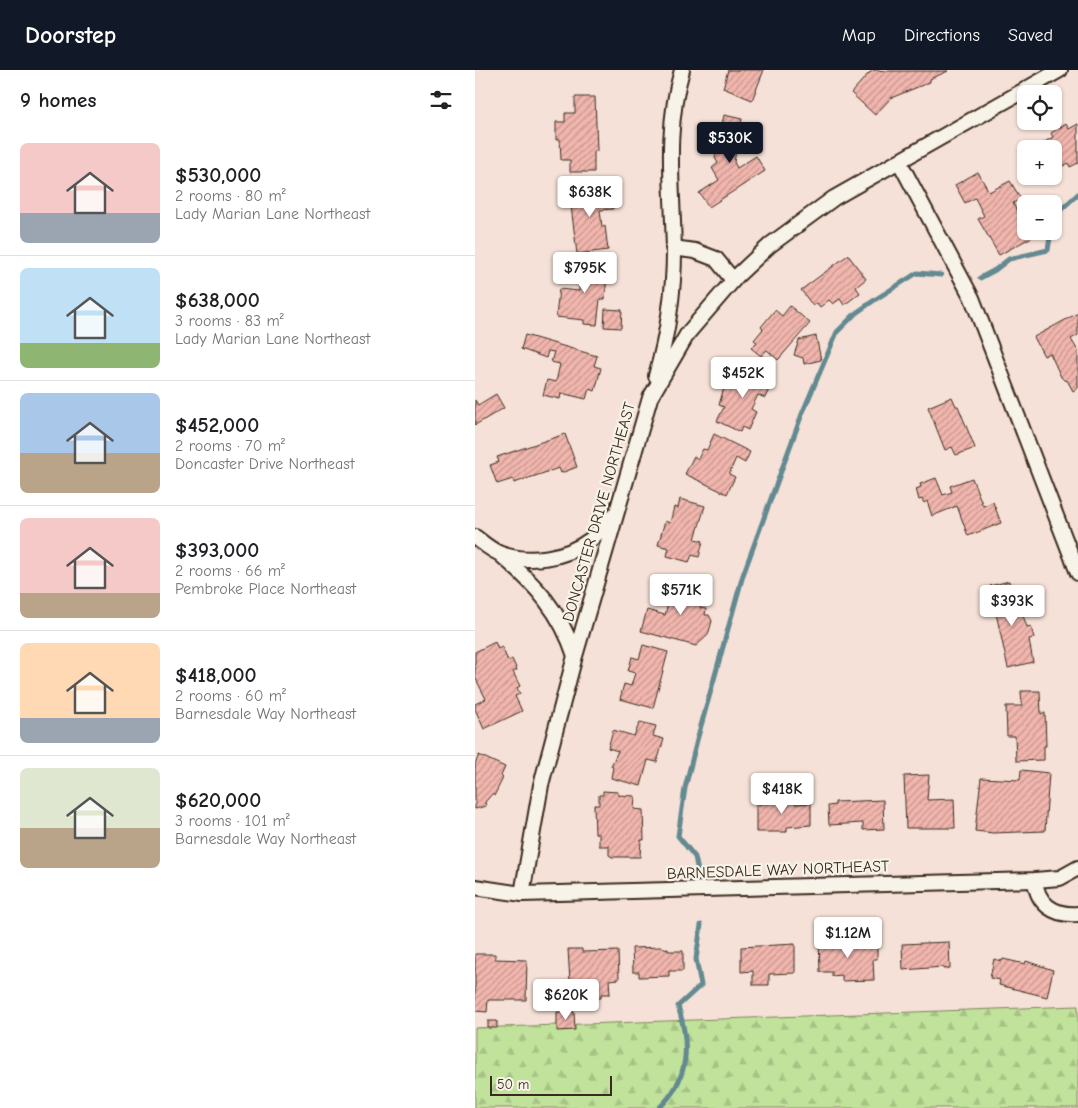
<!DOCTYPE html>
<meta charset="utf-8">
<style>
:root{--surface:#fff;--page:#f6f6f6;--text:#202124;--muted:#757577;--line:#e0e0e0;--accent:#111827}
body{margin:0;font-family:"Comic Neue",sans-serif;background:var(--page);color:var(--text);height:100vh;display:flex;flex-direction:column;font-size:19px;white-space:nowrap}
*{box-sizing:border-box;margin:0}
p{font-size:16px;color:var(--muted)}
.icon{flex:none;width:28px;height:28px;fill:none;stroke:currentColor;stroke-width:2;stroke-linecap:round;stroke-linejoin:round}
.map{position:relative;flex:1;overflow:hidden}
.drawer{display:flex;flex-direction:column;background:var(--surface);width:475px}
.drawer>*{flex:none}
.fabs{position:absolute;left:542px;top:15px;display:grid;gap:10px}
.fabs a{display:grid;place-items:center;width:45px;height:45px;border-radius:8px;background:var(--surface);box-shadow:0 1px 4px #0004;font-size:25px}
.scale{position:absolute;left:15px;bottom:12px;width:122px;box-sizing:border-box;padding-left:5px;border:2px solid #3b2a1e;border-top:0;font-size:14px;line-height:18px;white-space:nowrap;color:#3b2a1e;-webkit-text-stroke:4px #f7f3e8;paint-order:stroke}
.price{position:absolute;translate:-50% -42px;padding:0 11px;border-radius:5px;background:#fff;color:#222;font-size:16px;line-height:32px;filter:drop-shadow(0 1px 2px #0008)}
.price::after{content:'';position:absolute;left:50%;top:30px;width:15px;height:11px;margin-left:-8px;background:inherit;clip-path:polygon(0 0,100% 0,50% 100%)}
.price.on{background:var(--accent);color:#fff}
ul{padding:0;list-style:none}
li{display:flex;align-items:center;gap:15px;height:125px;padding:0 20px}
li+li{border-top:1px solid var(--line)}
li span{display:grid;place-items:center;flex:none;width:140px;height:100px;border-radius:8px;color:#555}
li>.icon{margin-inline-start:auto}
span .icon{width:60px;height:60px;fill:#fffc;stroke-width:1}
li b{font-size:21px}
h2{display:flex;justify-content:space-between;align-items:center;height:60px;padding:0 20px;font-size:21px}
header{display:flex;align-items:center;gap:30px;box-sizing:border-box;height:70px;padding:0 25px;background:var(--accent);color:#fff}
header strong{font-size:24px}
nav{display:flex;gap:28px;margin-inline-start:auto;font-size:18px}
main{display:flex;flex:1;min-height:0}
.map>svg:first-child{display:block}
.forest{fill:url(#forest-firs);stroke:#7e865c}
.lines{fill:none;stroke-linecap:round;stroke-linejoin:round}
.stream{stroke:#638991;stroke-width:5}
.building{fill:url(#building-hatch);stroke:#3b2a1e}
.street-casing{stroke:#3b2a1e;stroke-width:18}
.street{stroke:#f7f3e8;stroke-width:14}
.labels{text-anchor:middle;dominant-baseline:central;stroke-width:4.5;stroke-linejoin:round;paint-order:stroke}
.street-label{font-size:16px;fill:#3b2a1e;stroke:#f7f3e8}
</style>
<header>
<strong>Doorstep</strong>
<nav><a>Map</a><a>Directions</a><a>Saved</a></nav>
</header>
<main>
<section class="drawer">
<h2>9 homes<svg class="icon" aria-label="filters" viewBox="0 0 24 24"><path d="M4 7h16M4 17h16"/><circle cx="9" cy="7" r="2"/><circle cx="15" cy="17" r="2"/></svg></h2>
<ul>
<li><span style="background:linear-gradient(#f6c9c9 70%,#9aa5b1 0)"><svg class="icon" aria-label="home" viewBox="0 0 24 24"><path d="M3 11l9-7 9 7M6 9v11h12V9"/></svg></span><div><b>$530,000</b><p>2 rooms · 80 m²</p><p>Lady Marian Lane Northeast</p></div></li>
<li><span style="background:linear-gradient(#bfe0f5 75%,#8fb573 0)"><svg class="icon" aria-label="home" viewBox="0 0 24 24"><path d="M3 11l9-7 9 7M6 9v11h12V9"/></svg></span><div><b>$638,000</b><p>3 rooms · 83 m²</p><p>Lady Marian Lane Northeast</p></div></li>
<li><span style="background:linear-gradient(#a9c7e8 60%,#b9a48a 0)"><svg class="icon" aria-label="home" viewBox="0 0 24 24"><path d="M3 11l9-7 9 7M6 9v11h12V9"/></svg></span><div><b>$452,000</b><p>2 rooms · 70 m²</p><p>Doncaster Drive Northeast</p></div></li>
<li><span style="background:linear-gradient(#f6c9c9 75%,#b9a48a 0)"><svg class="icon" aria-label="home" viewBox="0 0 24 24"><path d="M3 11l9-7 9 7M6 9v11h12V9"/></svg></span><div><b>$393,000</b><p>2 rooms · 66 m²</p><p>Pembroke Place Northeast</p></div></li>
<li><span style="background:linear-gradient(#ffd9b3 75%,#9aa5b1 0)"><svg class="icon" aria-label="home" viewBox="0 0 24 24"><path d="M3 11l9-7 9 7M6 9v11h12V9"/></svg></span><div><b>$418,000</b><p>2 rooms · 60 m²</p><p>Barnesdale Way Northeast</p></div></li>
<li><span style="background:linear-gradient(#dfe7d0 60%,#b9a48a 0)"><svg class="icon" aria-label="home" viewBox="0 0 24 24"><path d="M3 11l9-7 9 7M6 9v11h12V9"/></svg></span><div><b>$620,000</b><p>3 rooms · 101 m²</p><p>Barnesdale Way Northeast</p></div></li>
</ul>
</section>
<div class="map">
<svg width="603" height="1038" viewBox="0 0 603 1038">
<defs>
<pattern id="forest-firs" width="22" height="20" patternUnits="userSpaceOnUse" patternTransform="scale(1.25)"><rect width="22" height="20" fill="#c1e29b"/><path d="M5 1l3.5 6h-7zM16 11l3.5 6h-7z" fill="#a7c285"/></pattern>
<pattern id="building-hatch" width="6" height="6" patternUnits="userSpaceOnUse" patternTransform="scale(1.25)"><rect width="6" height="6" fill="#f1b6ae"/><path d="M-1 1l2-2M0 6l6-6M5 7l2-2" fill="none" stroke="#c4948d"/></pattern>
</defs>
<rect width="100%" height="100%" fill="#f5e1d7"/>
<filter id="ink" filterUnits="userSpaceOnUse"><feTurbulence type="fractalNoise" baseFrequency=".02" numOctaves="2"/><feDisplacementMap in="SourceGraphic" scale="10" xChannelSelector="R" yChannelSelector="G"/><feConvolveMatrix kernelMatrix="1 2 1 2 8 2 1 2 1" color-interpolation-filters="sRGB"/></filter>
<g filter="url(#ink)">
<path class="forest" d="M603 936V1038H0V958Z"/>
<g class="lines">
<path class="stream" d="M579 146 603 124
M505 208 520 200 534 189 573 180 576 161
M224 806 220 787 203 766 210 718 222 670 268 505 327 344 362 262 381 243 401 229 442 203 466 205
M184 1038C215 1009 215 974 203 936L226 915 221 889 226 855"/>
</g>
<path class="building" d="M253 0H289L277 30 248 18Z
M400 0 412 1H473L455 9V12L416 28 400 45 376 23 394 3Z
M100 27H120L122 81H119V102H95V90H86L85 69 81 70V52H90V43H100Z
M249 45 267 49 259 92 262 98 281 86 290 101 234 137 224 123 244 110 237 98 243 93 240 88Z
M591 54 594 59 603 54V93L595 97 593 93 583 99 579 91V79H572L568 73 578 67 576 63Z
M503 102 514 122 535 111 546 129 538 133 551 161 557 167 524 185 503 149 509 146 500 128 490 133 480 115Z
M135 115 138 139 125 140 127 157 130 156 133 180 102 184 94 120Z
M373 185 391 209 381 217 385 223 369 235 365 229 358 234 354 230 345 237 342 233 338 236 326 220Z
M107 189 133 192 130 229H125L122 255 109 254V250L81 247 84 219 104 221Z
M315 236 335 253 303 290 292 280 286 286 276 278 282 272 279 270 288 259 286 257 300 240 307 246Z
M130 239 147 240 146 258 129 257Z
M603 243V265L596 269 603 281V318L598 321 592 310 590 311 586 307 575 283 569 286 559 267Z
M50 265 122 286 119 296 126 298 120 321 114 319 111 329 86 323 85 329 68 325 72 310 81 312 85 294 76 292 79 282 73 281 71 288 46 279Z
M341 266 346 290 329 294 328 288 319 285 324 270Z
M269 297 298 310 290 328 283 325 276 339 281 342 273 360 267 357 265 362 242 351 249 337 244 335 250 314 254 316 258 307 263 310Z
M21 324 29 338 0 355V330L3 335Z
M477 327 481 336H483L500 378 481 385 477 377 470 380 453 337Z
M90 364 102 397 86 403 84 398 39 413 38 409 22 414 15 395 24 392 22 387Z
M239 364 275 382 270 393 261 388 254 404 260 407 252 424 210 404 219 386 223 389 228 379 232 380Z
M461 408 468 425 477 422 475 416 497 408 508 436 518 432 526 453 493 466 482 436 457 446 452 431 449 433 447 429 444 430 441 419 446 417 445 414Z
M205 429 230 436 220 469 228 471 224 487 217 485 214 492 192 486 194 478 183 475 190 451 195 453 199 437 203 438Z
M203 508 221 513 219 522 229 525 225 538 231 539 230 545H234L237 551 233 565 221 576 166 561 172 540 190 545 198 515 200 516Z
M534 511 540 539 545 537 552 557 556 556 559 568 554 569 558 592 533 598 515 516Z
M20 572 23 579 27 577 33 591 37 589 42 600 38 602 45 616 42 618 45 624 40 626 47 641 9 659 0 639V634L11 629 0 607V582Z
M168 575 193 582 178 638 145 629 149 614 156 616 160 603 153 601 157 587 164 589Z
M546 621H565L566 644 570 643 571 676H569V690L541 691 540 666H532L531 636H547Z
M165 652 181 656 178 666 189 669 182 692 173 690 166 716 136 708 138 697 136 696 143 681 133 678 138 660 159 666Z
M4 685 30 697 26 706 28 708 19 726 17 724 10 732 11 736 0 739V694Z
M546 700 574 703 570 761 518 763 500 761 506 708 545 710Z
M454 705 452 730 479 729 480 758H431L429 706Z
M128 721 143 722V725L160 726 159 739 168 740 169 770H166L165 787H137L134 785V776H124V764H120L119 735H124V725H128Z
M298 728H320V734L336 733V755L312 757V762H281V734L298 733Z
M408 730 409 759 388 760V753L354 755 353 736 360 735V732Z
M344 869H374L375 875 402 874V889H398L399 910 367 911V905L357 906V902H345Z
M474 872 475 898 468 899V897L428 900 427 874Z
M320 874V903L294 904V915H278V901L266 902V877Z
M186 877 193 879V881H208V901H194V906L164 907V902H158L157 878Z
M93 879H107V882L143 881 144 909 134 910 135 924H126V928L96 929Z
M0 884H20V889L52 890 51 930H13L12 942 0 941Z
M519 889 527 891 528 889 550 894 551 891 578 900 572 927 524 915 525 910 515 908Z
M82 942H99L100 960 82 961Z
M13 951H22V958H13Z"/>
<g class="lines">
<g class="street-casing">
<path id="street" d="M424 91 497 228 603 503
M198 178 220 181 241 189 258 210
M181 306C192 266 199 224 199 182 198 119 189 62 207 0
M0 467C8 473 17 481 26 484 55 494 91 488 115 470 124 463 130 452 139 445
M26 485C60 514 86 542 100 586
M560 810C562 834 579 846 603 844
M0 817 47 824 560 810 585 808 603 798
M47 824 66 715 100 586 175 328 213 263 262 206 295 175 359 128 585 0"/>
</g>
<use href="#street" class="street"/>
</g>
</g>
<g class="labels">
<g class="street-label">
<text transform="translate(124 442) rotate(-74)">DONCASTER DRIVE NORTHEAST</text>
<text transform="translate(303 800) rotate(-2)">BARNESDALE WAY NORTHEAST</text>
</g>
</g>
</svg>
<div class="fabs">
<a><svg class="icon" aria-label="locate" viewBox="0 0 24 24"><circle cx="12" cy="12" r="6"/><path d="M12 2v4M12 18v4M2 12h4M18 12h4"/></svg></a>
<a>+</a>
<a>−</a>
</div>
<div class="scale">50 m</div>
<b class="price on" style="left:255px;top:94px">$530K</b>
<b class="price" style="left:115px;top:148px">$638K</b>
<b class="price" style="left:110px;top:224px">$795K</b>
<b class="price" style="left:268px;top:329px">$452K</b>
<b class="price" style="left:206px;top:546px">$571K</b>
<b class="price" style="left:537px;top:557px">$393K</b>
<b class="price" style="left:307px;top:745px">$418K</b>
<b class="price" style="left:373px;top:889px">$1.12M</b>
<b class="price" style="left:91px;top:951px">$620K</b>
</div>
</main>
